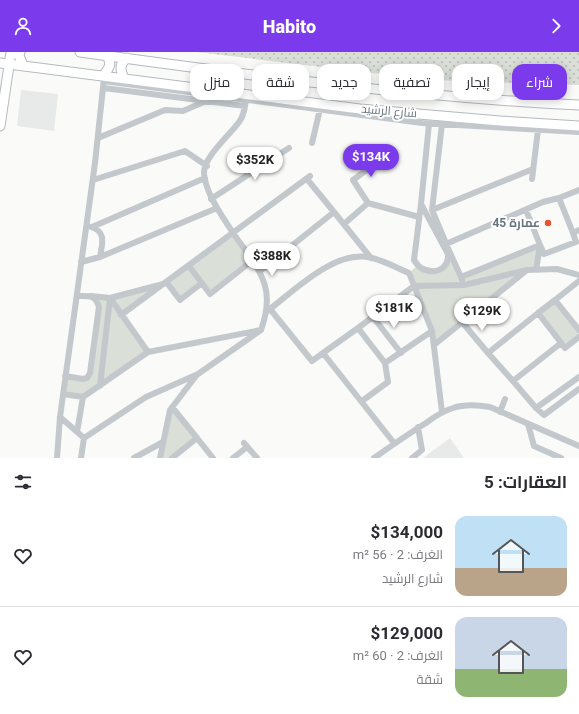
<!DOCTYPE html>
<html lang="ar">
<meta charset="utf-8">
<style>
:root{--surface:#fff;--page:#f7f7f7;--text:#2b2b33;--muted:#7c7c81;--line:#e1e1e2;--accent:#7c3aed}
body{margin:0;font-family:Roboto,Cairo,sans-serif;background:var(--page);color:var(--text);direction:rtl;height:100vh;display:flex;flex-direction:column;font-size:15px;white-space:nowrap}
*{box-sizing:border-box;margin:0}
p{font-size:13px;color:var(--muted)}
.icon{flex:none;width:22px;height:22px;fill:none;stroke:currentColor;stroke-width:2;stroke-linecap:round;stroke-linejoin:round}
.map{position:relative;height:406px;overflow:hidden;direction:ltr}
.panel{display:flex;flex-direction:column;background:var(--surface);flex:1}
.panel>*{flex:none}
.top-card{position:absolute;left:12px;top:12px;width:555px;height:36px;direction:rtl;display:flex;gap:8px}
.price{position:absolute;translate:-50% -34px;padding:0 9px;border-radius:14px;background:#fff;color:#222;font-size:13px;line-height:26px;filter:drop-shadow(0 1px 2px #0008)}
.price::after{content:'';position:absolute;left:50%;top:24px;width:12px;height:9px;margin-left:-6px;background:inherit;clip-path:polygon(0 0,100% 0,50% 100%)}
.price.active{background:var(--accent);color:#fff}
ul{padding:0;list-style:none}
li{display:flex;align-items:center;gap:12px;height:100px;padding:0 12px}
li+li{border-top:1px solid var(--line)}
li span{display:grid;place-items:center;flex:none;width:112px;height:80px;border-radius:12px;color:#555}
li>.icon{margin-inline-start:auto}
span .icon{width:48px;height:48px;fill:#fffc;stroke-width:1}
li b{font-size:17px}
h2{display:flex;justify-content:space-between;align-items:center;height:48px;padding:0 12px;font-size:17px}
.tag{padding:0 14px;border-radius:12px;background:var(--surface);box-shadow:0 2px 10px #0003;font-size:14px;line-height:36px}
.tag.active{background:var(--accent);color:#fff}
header{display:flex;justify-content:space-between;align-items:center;height:52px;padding:0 12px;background:var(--accent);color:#fff;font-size:18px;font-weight:800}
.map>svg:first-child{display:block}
.built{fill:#e8e9e9}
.green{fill:#dadfd7}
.garden{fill:url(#garden-dots)}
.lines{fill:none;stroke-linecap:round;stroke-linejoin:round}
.secondary-casing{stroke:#b3babf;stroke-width:11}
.street{stroke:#c3c8cc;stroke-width:6}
.secondary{stroke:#fff;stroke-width:9}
.poi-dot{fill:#e4572e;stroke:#fff;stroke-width:1.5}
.labels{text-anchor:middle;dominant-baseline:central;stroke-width:4;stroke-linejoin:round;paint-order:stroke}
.street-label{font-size:12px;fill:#657683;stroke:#fff}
.poi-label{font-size:12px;font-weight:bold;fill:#657683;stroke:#fff;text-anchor:end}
</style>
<header><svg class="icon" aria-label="forward" viewBox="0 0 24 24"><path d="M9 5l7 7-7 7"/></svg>Habito<svg class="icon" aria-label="person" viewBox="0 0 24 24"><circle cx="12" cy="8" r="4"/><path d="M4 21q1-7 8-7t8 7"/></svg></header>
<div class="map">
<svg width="579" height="406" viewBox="0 0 579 406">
<defs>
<pattern id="garden-dots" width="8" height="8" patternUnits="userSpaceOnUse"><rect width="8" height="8" fill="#dadfd7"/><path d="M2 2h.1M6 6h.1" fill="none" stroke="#b4b9b4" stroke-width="1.8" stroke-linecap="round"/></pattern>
</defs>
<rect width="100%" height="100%" fill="#fafaf8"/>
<path class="built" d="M21 38 58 42 54 79 17 74Z
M450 386 464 406H423Z"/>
<path class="green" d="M233 181 253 208 210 242 202 231 180 248 167 231 122 263 148 300 83 345 63 342 65 324 87 326 97 248 110 246 167 231Z
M540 193 536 218H527L434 293 432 279 409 221 418 213 430 219 445 215 448 202 461 225Z
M555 248 579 278V285L565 296 538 261Z
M172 355 197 386 171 406H160Z"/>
<path class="garden" d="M196 0H579V33L432 28Z"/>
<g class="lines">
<g class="secondary-casing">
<path id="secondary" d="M20 0 19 4 23 13
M80 0C246 23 412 45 579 53
M0 11 360 57 500 69 579 74
M103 24C108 17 113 13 107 4
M124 27C121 19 118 13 127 6
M0 74 11 0"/>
</g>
<path class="street" d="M104 29 422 71 579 80
M104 36 245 54
M246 47C245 55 244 64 239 70 230 83 203 105 204 122 206 138 214 151 222 164 228 173 234 183 241 192 263 223 275 239 261 278
M98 86 165 58 183 59 206 49
M312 91 320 57
M532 127 538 78
M93 128 185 99 207 114
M211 147 289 96
M368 151 353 128 387 103
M421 152 448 202C449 218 434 223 421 216 418 214 416 211 414 208L421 152 429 72
M432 158 442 72
M334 160 371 206
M344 172 368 151 419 165
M92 175 205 126
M573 181 559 146 579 138
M445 189 432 158 533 117
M540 193 544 202 576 190 573 181 579 178
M100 205 217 156
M81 210 100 205C102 192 107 180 91 175
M189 214 210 242 253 208
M536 218 540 194
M260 219 334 160 307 127
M461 225 446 192 543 150 559 146
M462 228 461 225 540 193 526 158
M579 229 555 248 579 278
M555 248 538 261 565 296 579 285
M270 257 312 309 323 301 394 391
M266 260C293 240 335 196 372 206 385 209 397 216 409 221L432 279 442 360
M538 261 488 301 513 329 561 291
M121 263 310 124
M373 265 401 301
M462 270 488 301
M358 276 414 234 464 233 527 218
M434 293 527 218 557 217 579 223
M323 301 358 276 385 311 388 330 362 349
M385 311 432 279
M65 324 83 327 87 326 90 321 99 255C95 242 88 244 77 244
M513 329 536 356 579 325
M100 334 110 246 167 231 180 248 202 231
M63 342 83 345 77 380
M83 345 148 300 110 246 91 244
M172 355 197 386
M536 356 544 363 579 337
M500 360 505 347
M60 365 84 386 81 406
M528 372 534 394 561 406
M84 386 146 345 198 322 261 278 148 300
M244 391 257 406
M57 406 60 365 95 111 104 26
M134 406 163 390
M160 406 170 358 196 324
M172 406 197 386 213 406
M233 406 247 395
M374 406C391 394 408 382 426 371 434 365 443 359 453 356 465 352 478 353 490 355L579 394
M412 406 422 398 418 375"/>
<use href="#secondary" class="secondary"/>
</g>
<circle class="poi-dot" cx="548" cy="171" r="4"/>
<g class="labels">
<g class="street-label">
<text transform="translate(389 59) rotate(5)">شارع الرشيد</text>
</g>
<g class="poi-label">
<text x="540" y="171">عمارة 45</text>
</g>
</g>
</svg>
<b class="price active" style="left:371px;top:126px">$134K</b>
<b class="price" style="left:255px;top:129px">$352K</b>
<b class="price" style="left:272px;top:225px">$388K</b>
<b class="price" style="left:394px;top:277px">$181K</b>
<b class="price" style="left:482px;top:280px">$129K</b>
<div class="top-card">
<a class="tag active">شراء</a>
<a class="tag">إيجار</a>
<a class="tag">تصفية</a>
<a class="tag">جديد</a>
<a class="tag">شقة</a>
<a class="tag">منزل</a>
</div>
</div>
<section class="panel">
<h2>العقارات: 5<svg class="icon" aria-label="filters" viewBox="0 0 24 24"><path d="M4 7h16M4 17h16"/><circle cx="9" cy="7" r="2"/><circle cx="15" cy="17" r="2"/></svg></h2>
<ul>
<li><span style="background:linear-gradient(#bfe0f5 65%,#b9a48a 0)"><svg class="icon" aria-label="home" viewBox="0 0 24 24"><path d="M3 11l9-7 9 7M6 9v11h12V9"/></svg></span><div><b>$134,000</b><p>الغرف: 2 · 56 m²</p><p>شارع الرشيد</p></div><svg class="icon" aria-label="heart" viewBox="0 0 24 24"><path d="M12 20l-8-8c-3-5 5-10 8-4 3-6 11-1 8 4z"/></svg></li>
<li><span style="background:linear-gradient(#c9d6e8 65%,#8fb573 0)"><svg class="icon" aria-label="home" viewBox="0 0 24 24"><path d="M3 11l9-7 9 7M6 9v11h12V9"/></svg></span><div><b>$129,000</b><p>الغرف: 2 · 60 m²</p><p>شقة</p></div><svg class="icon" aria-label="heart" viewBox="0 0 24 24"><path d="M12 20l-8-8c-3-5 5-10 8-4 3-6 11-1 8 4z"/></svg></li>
</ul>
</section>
